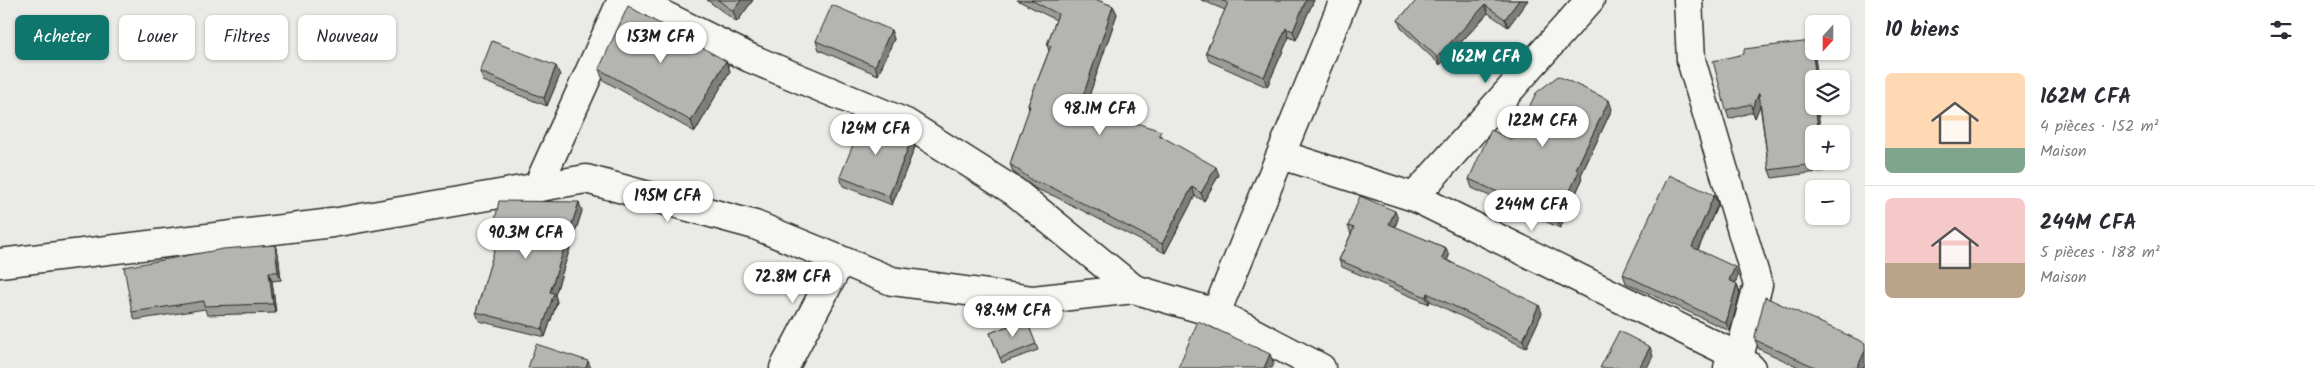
<!DOCTYPE html>
<html lang="fr">
<meta charset="utf-8">
<style>
:root{--surface:#fff;--page:#f7f7f7;--text:#2b2b33;--muted:#7c7c81;--line:#e1e1e2;--accent:#0f766e}
body{margin:0;font-family:Kalam,sans-serif;background:var(--page);color:var(--text);height:100vh;display:flex;flex-direction:column;font-size:19px;white-space:nowrap}
*{box-sizing:border-box;margin:0}
p{font-size:16px;color:var(--muted)}
.icon{flex:none;width:28px;height:28px;fill:none;stroke:currentColor;stroke-width:2;stroke-linecap:round;stroke-linejoin:round}
.map{position:relative;flex:1;overflow:hidden}
.panel{display:flex;flex-direction:column;background:var(--surface);width:450px}
.panel>*{flex:none}
.banner{position:absolute;left:15px;top:15px;width:475px;height:45px;display:flex;gap:10px}
.needle{width:32px;rotate:201deg}
.fabs{position:absolute;left:1805px;top:15px;display:grid;gap:10px}
.fabs a{display:grid;place-items:center;width:45px;height:45px;border-radius:8px;background:var(--surface);box-shadow:0 1px 4px #0004;font-size:25px}
.price{position:absolute;translate:-50% -42px;padding:0 11px;border-radius:18px;background:#fff;color:#222;font-size:16px;line-height:32px;filter:drop-shadow(0 1px 2px #0008)}
.price::after{content:'';position:absolute;left:50%;top:30px;width:15px;height:11px;margin-left:-8px;background:inherit;clip-path:polygon(0 0,100% 0,50% 100%)}
.price.active{background:var(--accent);color:#fff}
ul{padding:0;list-style:none}
li{display:flex;align-items:center;gap:15px;height:125px;padding:0 20px}
li+li{border-top:1px solid var(--line)}
li span{display:grid;place-items:center;flex:none;width:140px;height:100px;border-radius:8px;color:#555}
li>.icon{margin-inline-start:auto}
span .icon{width:60px;height:60px;fill:#fffc;stroke-width:1}
li b{font-size:21px}
h2{display:flex;justify-content:space-between;align-items:center;height:60px;padding:0 20px;font-size:21px}
.tag{padding:0 18px;border-radius:8px;background:var(--surface);box-shadow:0 1px 4px #0004;font-size:18px;line-height:45px}
.tag.active{background:var(--accent);color:#fff}
main{display:flex;flex:1;min-height:0}
.map>svg:first-child{display:block}
.lines{fill:none;stroke-linecap:round;stroke-linejoin:round}
.street-casing{stroke:#2b2b2b;stroke-width:31}
.street{stroke:#f6f6f2;stroke-width:28}
.wall{fill:#9b9b98;stroke:#2b2b2b}
.shaded-wall{fill:#7e7e7c;stroke:#2b2b2b}
.building{fill:#b4b4b1;stroke:#2b2b2b}
</style>
<main>
<div class="map">
<svg width="1865" height="368" viewBox="0 0 1865 368">
<rect width="100%" height="100%" fill="#eaeae6"/>
<filter id="ink" filterUnits="userSpaceOnUse"><feTurbulence type="fractalNoise" baseFrequency=".02" numOctaves="2"/><feDisplacementMap in="SourceGraphic" scale="10" xChannelSelector="R" yChannelSelector="G"/><feConvolveMatrix kernelMatrix="1 2 1 2 8 2 1 2 1" color-interpolation-filters="sRGB"/></filter>
<g filter="url(#ink)">
<g class="lines">
<g class="street-casing">
<path id="street" d="M633 0 750 58 906 123 1015 192 1134 289
M1688 0 1691 60 1758 285 1739 357 1728 368
M1282 155 1414 197 1739 357 1751 368
M537 188 622 0
M1414 197 1590 0
M0 263 332 223 586 179 755 225 892 281 1033 300 1134 289 1216 313 1321 368
M1216 313 1344 0
M784 368 841 260"/>
</g>
<use href="#street" class="street"/>
</g>
<path class="wall" d="M707 0H753L737 22Z
M1017 0H1097L1113 6 1117 14 1088 99 1105 112 1163 137 1219 175 1204 201 1195 196 1165 253 1054 196 1036 189 1013 172 1010 164 1029 110 1028 105 1049 51 1047 45 1056 20Z
M1201 0H1314L1296 40 1289 37 1267 87 1209 61 1206 52 1225 10Z
M1417 0H1528L1508 27 1488 13 1440 65 1401 28 1398 20Z
M891 30 894 39 878 75 819 50 816 41Z
M1814 51 1818 79H1814V106H1817L1821 134H1814V161H1825L1826 171 1772 178 1769 170 1760 105 1755 118 1753 112 1729 119 1726 110Z
M726 61 730 71 695 132 603 80 599 69Z
M480 72 560 75 547 106 483 81Z
M1612 109 1581 175 1582 180 1560 228 1472 188 1469 179 1513 140Z
M915 147 892 205 843 186 840 177Z
M1714 195 1718 204 1698 250 1738 276 1735 283 1740 293 1730 331 1626 283 1623 274Z
M582 211 555 295 557 302 545 337 479 321 476 312 495 249 491 240Z
M1398 219 1395 227 1446 248 1449 256 1447 260 1542 313 1526 348 1430 301 1429 304 1342 267 1339 260 1351 234 1348 226Z
M278 253 281 280 272 281 276 313 207 315 205 309 135 320 132 312Z
M1026 319 1038 350 1002 363 990 333Z
M1755 340 1864 368H1801L1759 349Z"/>
<path class="shaded-wall" d="M741 0H753L737 22 733 11Z
M1306 0H1314L1296 40 1293 31Z
M1519 0H1528L1508 27 1505 19Z
M1485 5 1488 13 1440 65 1437 57Z
M1113 6 1117 14 1086 105 1083 96Z
M1286 28 1289 37 1267 87 1264 77Z
M891 30 894 39 878 75 875 66Z
M1811 41 1814 51 1818 79H1816Z
M726 61 730 71 695 132 691 121Z
M556 66 560 75 547 106 544 98Z
M1759 93 1762 101 1755 118 1752 109Z
M1609 100 1612 109 1581 175 1582 180 1560 228 1557 219 1576 169Z
M1102 105 1105 113 1100 111Z
M1815 106H1817L1821 134H1819Z
M912 138 915 147 892 205 889 196Z
M1823 161H1825L1826 171 1823 163Z
M1216 167 1219 175 1204 201 1201 193Z
M1192 187 1195 196 1165 253 1162 244Z
M1714 195 1718 204 1695 256 1692 247Z
M579 202 582 211 555 295 557 302 545 337 542 329 550 292Z
M1395 211 1398 219 1392 232 1389 224Z
M275 245 278 253 281 280 278 272Z
M1446 248 1449 256 1445 265 1442 258Z
M1735 267 1738 276 1732 289 1729 280Z
M269 272 272 281 276 313 273 304Z
M1737 284 1740 293 1730 331 1726 323Z
M1427 293 1430 301 1429 304 1426 297Z
M1539 305 1542 313 1526 348 1523 340Z
M1650 347 1653 356 1647 368H1639Z
M1865 351V366L1864 368H1857Z
M1270 354 1274 364 1272 368H1264Z
M588 361 591 368H586Z"/>
<path class="building" d="M718 0H741L733 11Z
M1031 0H1097L1113 6 1083 96 1102 105 1100 111 1161 131 1159 135 1216 167 1201 193 1192 187 1162 244 1051 187 1033 181 1010 164 1030 106 1028 105 1051 46 1047 45 1058 14Z
M1220 0H1306L1293 31 1286 28 1264 77 1206 52 1228 3Z
M1417 0H1519L1505 19 1485 5 1437 57 1398 20Z
M832 5 891 30 875 66 816 41Z
M628 6 726 61 691 121 599 69Z
M492 41 556 66 544 98 480 72Z
M1811 41 1816 79H1814V106H1815L1819 134H1814V161H1823V163L1769 170 1759 93 1752 109 1751 104 1726 110 1713 61 1744 54V49Z
M1558 76 1609 100 1576 169 1579 171 1557 219 1469 179 1491 130 1513 140 1536 93Z
M865 115 896 128 912 138 889 196 840 177Z
M1669 175 1714 195 1692 247 1735 267 1729 280 1737 284 1726 323 1623 274Z
M1360 196 1395 211 1389 224 1446 248 1442 258 1539 305 1523 340 1427 293 1426 297 1339 260 1354 228 1348 226Z
M499 201 579 202 550 292 554 293 542 329 476 312 497 241 491 240Z
M275 245 278 272H269L273 304 204 306V301L132 312 124 267 223 249Z
M1765 297 1865 343V351L1857 368H1817L1755 340V336Z
M1026 319 1036 344 1000 358 990 333Z
M1198 321 1270 354 1264 368H1178Z
M1619 331 1650 347 1639 368H1600Z
M536 344 588 361 586 368H528Z"/>
</g>
</svg>
<div class="fabs">
<a><svg class="needle" viewBox="-14 -14 28 28"><path d="M0-13l5 13h-10z" fill="#e53935"/><path d="M0 13l5-13h-10z" fill="#7c7c81"/></svg></a>
<a><svg class="icon" aria-label="layers" viewBox="0 0 24 24"><path d="M12 4l9 5-9 5-9-5zM3 14l9 5 9-5"/></svg></a>
<a>+</a>
<a>−</a>
</div>
<b class="price" style="left:661px;top:64px">153M CFA</b>
<b class="price active" style="left:1486px;top:84px">162M CFA</b>
<b class="price" style="left:1100px;top:136px">98.1M CFA</b>
<b class="price" style="left:1543px;top:148px">122M CFA</b>
<b class="price" style="left:876px;top:156px">124M CFA</b>
<b class="price" style="left:668px;top:223px">195M CFA</b>
<b class="price" style="left:1532px;top:232px">244M CFA</b>
<b class="price" style="left:526px;top:260px">90.3M CFA</b>
<b class="price" style="left:793px;top:304px">72.8M CFA</b>
<b class="price" style="left:1013px;top:338px">98.4M CFA</b>
<div class="banner">
<a class="tag active">Acheter</a>
<a class="tag">Louer</a>
<a class="tag">Filtres</a>
<a class="tag">Nouveau</a>
</div>
</div>
<section class="panel">
<h2>10 biens<svg class="icon" aria-label="filters" viewBox="0 0 24 24"><path d="M4 7h16M4 17h16"/><circle cx="9" cy="7" r="2"/><circle cx="15" cy="17" r="2"/></svg></h2>
<ul>
<li><span style="background:linear-gradient(#ffd9b3 75%,#7fa58c 0)"><svg class="icon" aria-label="home" viewBox="0 0 24 24"><path d="M3 11l9-7 9 7M6 9v11h12V9"/></svg></span><div><b>162M CFA</b><p>4 pièces · 152 m²</p><p>Maison</p></div></li>
<li><span style="background:linear-gradient(#f6c9c9 65%,#b9a48a 0)"><svg class="icon" aria-label="home" viewBox="0 0 24 24"><path d="M3 11l9-7 9 7M6 9v11h12V9"/></svg></span><div><b>244M CFA</b><p>5 pièces · 188 m²</p><p>Maison</p></div></li>
</ul>
</section>
</main>
